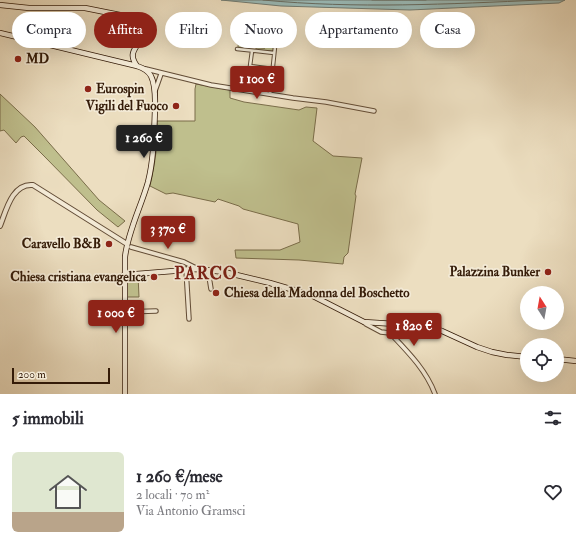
<!DOCTYPE html>
<html lang="it">
<meta charset="utf-8">
<style>
:root{--surface:#fff;--page:#f2f2f3;--text:#2b2b33;--muted:#7c7c81;--accent:#8f2418}
body{margin:0;font-family:"IM FELL Double Pica",serif;background:var(--page);color:var(--text);height:100vh;display:flex;flex-direction:column;font-size:15px;white-space:nowrap}
*{box-sizing:border-box;margin:0}
p{font-size:13px;color:var(--muted)}
.icon{flex:none;width:22px;height:22px;fill:none;stroke:currentColor;stroke-width:2;stroke-linecap:round;stroke-linejoin:round}
.map{position:relative;height:394px;overflow:hidden}
.side{display:flex;flex-direction:column;background:var(--surface);flex:1}
.side>*{flex:none}
.guide{position:absolute;left:12px;top:12px;width:552px;height:36px;display:flex;gap:8px}
.needle{width:26px;rotate:349deg}
.controls{position:absolute;left:520px;top:286px;display:grid;gap:8px}
.controls a{display:grid;place-items:center;width:44px;height:44px;border-radius:50%;background:var(--surface);box-shadow:0 4px 16px #0002;font-size:20px}
.scale{position:absolute;left:12px;bottom:10px;width:98px;box-sizing:border-box;padding-left:4px;border:2px solid #341b08;border-top:0;font-size:11px;line-height:14px;white-space:nowrap;color:#341b08;-webkit-text-stroke:3px #f3ead6;paint-order:stroke}
.price{position:absolute;translate:-50% -34px;padding:0 9px;border-radius:4px;background:var(--accent);color:#fff;font-size:13px;line-height:26px;filter:drop-shadow(0 1px 2px #0008)}
.price::after{content:'';position:absolute;left:50%;top:24px;width:12px;height:9px;margin-left:-6px;background:inherit;clip-path:polygon(0 0,100% 0,50% 100%)}
.price.selected{background:#222;color:#fff}
ul{padding:0;list-style:none}
li{display:flex;align-items:center;gap:12px;height:100px;padding:0 12px}
li span{display:grid;place-items:center;flex:none;width:112px;height:80px;border-radius:6px;color:#555}
li>.icon{margin-inline-start:auto}
span .icon{width:48px;height:48px;fill:#fffc;stroke-width:1}
li b{font-size:17px}
h2{display:flex;justify-content:space-between;align-items:center;height:48px;padding:0 12px;font-size:17px}
.pill{padding:0 14px;border-radius:18px;background:var(--surface);box-shadow:0 4px 16px #0002;font-size:14px;line-height:36px}
.pill.selected{background:var(--accent);color:#fff}
.map>svg:first-child{display:block}
.green{fill:#bfbf8d;stroke:#7a6d4a}
.water{fill:#9abbb9;stroke:#717b72}
.lines{fill:none;stroke-linecap:round;stroke-linejoin:round}
.shore{stroke:#676b60;stroke-width:1}
.pedestrian-casing{stroke:#624c36;stroke-width:4.5}
.minor-casing{stroke:#624c36;stroke-width:5.5}
.tertiary-casing{stroke:#624c36;stroke-width:6}
.secondary-casing{stroke:#341b08;stroke-width:6}
.pedestrian{stroke:#f3ead6;stroke-width:2.5}
.minor{stroke:#f3ead6;stroke-width:3.5}
.tertiary{stroke:#f3ead6;stroke-width:4}
.secondary{stroke:#f3ead6;stroke-width:4.5}
.poi-dot{fill:#8f2418;stroke:#f3ead6;stroke-width:1.5}
.labels{text-anchor:middle;dominant-baseline:central;stroke-width:3.5;stroke-linejoin:round;paint-order:stroke}
.poi-label{font-size:13px;font-weight:bold;fill:#341b08;stroke:#f3ead6;text-anchor:end}
.district-label{font-size:17px;font-weight:bold;letter-spacing:1px;fill:#7a1f14;stroke:#f3ead6}
</style>
<div class="map">
<svg width="576" height="394" viewBox="0 0 576 394">
<rect width="100%" height="100%" fill="#ecdec0"/>
<filter id="stains"><feTurbulence type="fractalNoise" baseFrequency=".005" numOctaves="4"/><feColorMatrix values="0 0 0 0 .2 0 0 0 0 .09 0 0 0 0 .02 0 0 0 .5 -.17"/></filter>
<radialGradient id="worn" r=".72"><stop offset=".6" stop-color="#630" stop-opacity="0"/><stop offset="1" stop-color="#630" stop-opacity=".3"/></radialGradient>
<path class="green" d="M239 27H250L249 48H238Z
M257 29 275 30 274 51 256 50V48H265L256 47Z
M196 84 230 90V98L244 102 299 110 306 107 317 108 313 141 333 156 362 158 355 194 356 196 348 253 344 257 343 264 299 260 236 258 235 250H280L300 242 298 224 243 209 239 206 218 199 215 202 173 193 166 194 150 186C155 164 158 144 157 121H195V89Z
M0 94 35 127 99 200 125 221 118 227 97 210 44 156 24 136 21 137 16 143 4 130 0 131Z
M138 275 139 297H127V282L130 278Z"/>
<path class="water" d="M221 0H565L559 3 410 10 281 6Z"/>
<g class="lines">
<path class="shore" d="M263 0C356 9 449 4 542 0
M372 0H426"/>
<g class="pedestrian-casing">
<path id="pedestrian" d="M57 47 63 21
M237 49 274 53
M252 51 250 66 273 69
M270 94 277 28"/>
</g>
<g class="minor-casing">
<path id="minor" d="M146 69 211 85 293 98 326 102 374 111
M155 91 161 74
M131 247 184 262 198 269
M186 269 189 319
M208 270 211 289
M124 312 156 311
M364 322 366 324 381 332 390 333C408 352 426 370 435 394
M390 333 396 324"/>
</g>
<g class="tertiary-casing">
<path id="tertiary" d="M0 226C6 211 12 183 33 185L127 244"/>
</g>
<g class="secondary-casing">
<path id="secondary" d="M0 5 29 8H85L145 20C144 25 144 31 142 36 137 49 127 52 137 66
M0 33 137 66C143 68 148 70 151 76 156 86 155 99 155 109 154 134 154 158 148 182 141 207 128 231 125 257V394
M124 275 198 269 224 272 270 283 311 295 364 322 427 326 442 331 477 347 492 352 507 355 527 357
M557 359 576 361"/>
</g>
<use href="#pedestrian" class="pedestrian"/>
<use href="#minor" class="minor"/>
<use href="#tertiary" class="tertiary"/>
<use href="#secondary" class="secondary"/>
</g>
<g class="poi-dot">
<circle cx="18" cy="59" r="4"/>
<circle cx="88" cy="89" r="4"/>
<circle cx="176" cy="106" r="4"/>
<circle cx="109" cy="244" r="4"/>
<circle cx="548" cy="272" r="4"/>
<circle cx="154" cy="277" r="4"/>
<circle cx="216" cy="293" r="4"/>
</g>
<g class="labels">
<g class="poi-label">
<text x="26" y="59" text-anchor="start">MD</text>
<text x="96" y="89" text-anchor="start">Eurospin</text>
<text x="168" y="106">Vigili del Fuoco</text>
<text x="101" y="244">Caravello B&amp;B</text>
<text x="540" y="272">Palazzina Bunker</text>
<text x="146" y="277">Chiesa cristiana evangelica</text>
<text x="224" y="293" text-anchor="start">Chiesa della Madonna del Boschetto</text>
</g>
<g class="district-label">
<text x="206" y="273">PARCO</text>
</g>
</g>
<rect width="100%" height="100%" filter="url(#stains)"/>
<rect width="100%" height="100%" fill="url(#worn)"/>
</svg>
<div class="controls">
<a><svg class="needle" viewBox="-14 -14 28 28"><path d="M0-13l5 13h-10z" fill="#e53935"/><path d="M0 13l5-13h-10z" fill="#7c7c81"/></svg></a>
<a><svg class="icon" aria-label="locate" viewBox="0 0 24 24"><circle cx="12" cy="12" r="6"/><path d="M12 2v4M12 18v4M2 12h4M18 12h4"/></svg></a>
</div>
<div class="scale">200 m</div>
<b class="price" style="left:257px;top:100px">1 100 €</b>
<b class="price selected" style="left:144px;top:159px">1 260 €</b>
<b class="price" style="left:168px;top:250px">3 370 €</b>
<b class="price" style="left:116px;top:334px">1 000 €</b>
<b class="price" style="left:414px;top:347px">1 820 €</b>
<div class="guide">
<a class="pill">Compra</a>
<a class="pill selected">Affitta</a>
<a class="pill">Filtri</a>
<a class="pill">Nuovo</a>
<a class="pill">Appartamento</a>
<a class="pill">Casa</a>
</div>
</div>
<section class="side">
<h2>5 immobili<svg class="icon" aria-label="filters" viewBox="0 0 24 24"><path d="M4 7h16M4 17h16"/><circle cx="9" cy="7" r="2"/><circle cx="15" cy="17" r="2"/></svg></h2>
<ul>
<li><span style="background:linear-gradient(#dfe7d0 75%,#b9a48a 0)"><svg class="icon" aria-label="home" viewBox="0 0 24 24"><path d="M3 11l9-7 9 7M6 9v11h12V9"/></svg></span><div><b>1 260 €/mese</b><p>2 locali · 70 m²</p><p>Via Antonio Gramsci</p></div><svg class="icon" aria-label="heart" viewBox="0 0 24 24"><path d="M12 20l-8-8c-3-5 5-10 8-4 3-6 11-1 8 4z"/></svg></li>
</ul>
</section>
